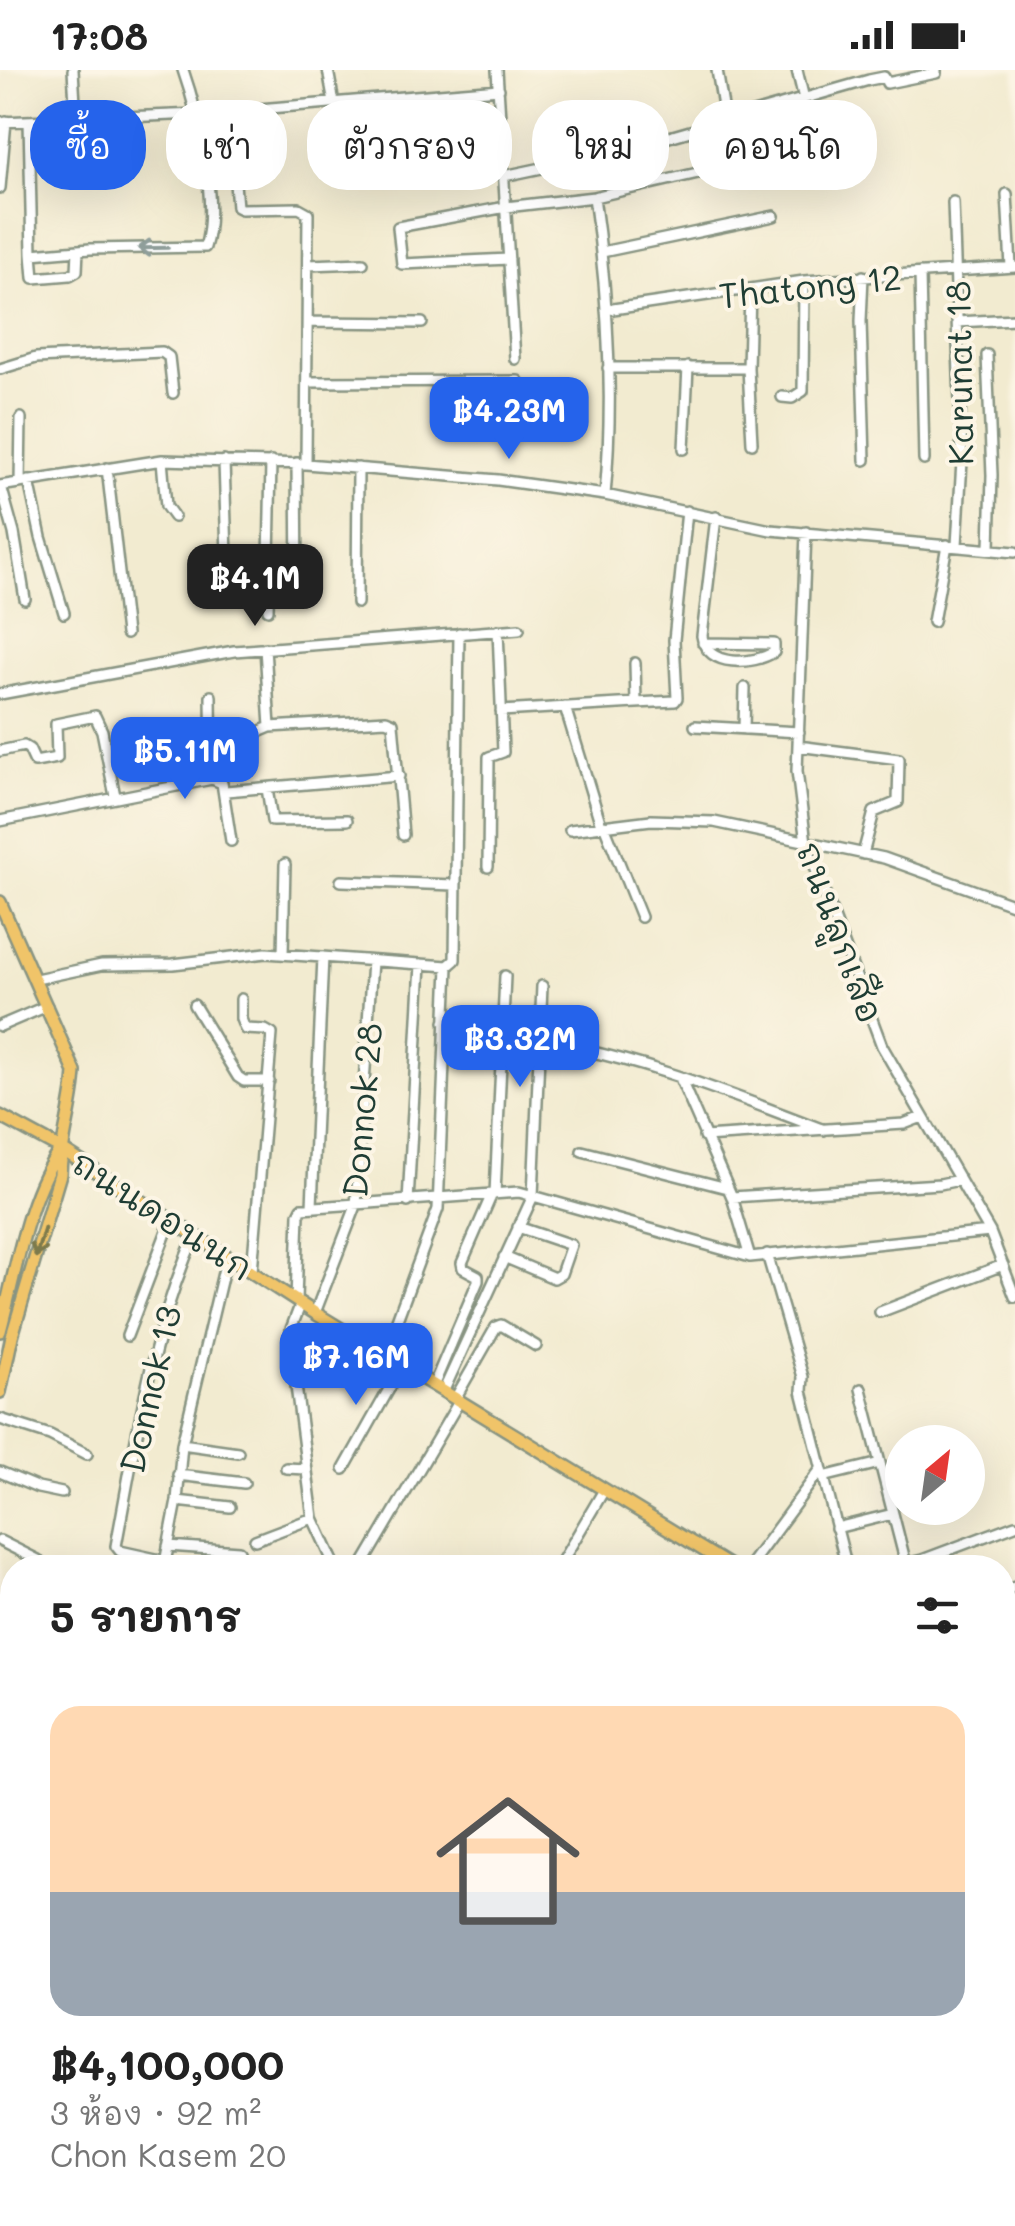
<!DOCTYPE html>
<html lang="th">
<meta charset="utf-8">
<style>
:root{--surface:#fff;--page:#f2f2f2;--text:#222;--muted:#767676;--accent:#2563eb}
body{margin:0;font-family:Mali,"Playpen Sans Thai",sans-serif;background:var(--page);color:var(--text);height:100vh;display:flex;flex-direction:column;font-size:38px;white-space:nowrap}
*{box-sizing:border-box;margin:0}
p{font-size:32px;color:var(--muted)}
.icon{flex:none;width:55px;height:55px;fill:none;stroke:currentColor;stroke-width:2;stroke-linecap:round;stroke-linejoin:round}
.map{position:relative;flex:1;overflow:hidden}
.drawer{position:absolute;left:0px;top:1485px;width:1015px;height:672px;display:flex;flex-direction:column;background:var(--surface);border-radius:40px 40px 0 0;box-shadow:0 10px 40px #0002}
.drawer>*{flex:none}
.guide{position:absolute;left:30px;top:30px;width:955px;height:90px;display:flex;gap:20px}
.needle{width:65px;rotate:29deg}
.tools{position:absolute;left:885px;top:1355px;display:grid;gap:20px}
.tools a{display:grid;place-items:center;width:100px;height:100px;border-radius:50%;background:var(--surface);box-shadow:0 10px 40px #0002;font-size:50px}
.price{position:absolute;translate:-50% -85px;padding:0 22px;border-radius:20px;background:var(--accent);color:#fff;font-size:32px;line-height:65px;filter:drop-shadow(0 2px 5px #0008)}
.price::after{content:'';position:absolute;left:50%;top:60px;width:30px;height:22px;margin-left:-15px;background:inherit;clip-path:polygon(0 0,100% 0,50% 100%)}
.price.selected{background:#222;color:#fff}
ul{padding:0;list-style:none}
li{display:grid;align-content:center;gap:20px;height:530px;padding:0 50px}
li span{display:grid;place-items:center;height:310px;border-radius:30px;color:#555}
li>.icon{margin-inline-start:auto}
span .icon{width:180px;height:180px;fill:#fffc;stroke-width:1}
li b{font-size:42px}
h2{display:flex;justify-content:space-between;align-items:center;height:120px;padding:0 50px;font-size:42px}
.pill{padding:0 35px;border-radius:40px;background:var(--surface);box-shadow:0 10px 40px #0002;font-size:35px;line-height:90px}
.pill.selected{background:var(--accent);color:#fff}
.status{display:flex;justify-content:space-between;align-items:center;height:70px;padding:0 50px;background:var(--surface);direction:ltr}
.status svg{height:28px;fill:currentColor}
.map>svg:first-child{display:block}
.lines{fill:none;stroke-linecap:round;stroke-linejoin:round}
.minor-casing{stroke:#889482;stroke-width:14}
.major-casing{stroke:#889482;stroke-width:16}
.minor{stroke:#fff;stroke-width:9}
.major{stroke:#f0c469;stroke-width:11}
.oneway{stroke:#8f9e9a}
.oneway2{stroke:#7d7a4c}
.labels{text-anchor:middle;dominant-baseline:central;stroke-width:8;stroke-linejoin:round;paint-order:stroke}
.street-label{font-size:35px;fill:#1f3d34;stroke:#fcf5e5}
</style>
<div class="status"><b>17:08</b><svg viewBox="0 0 49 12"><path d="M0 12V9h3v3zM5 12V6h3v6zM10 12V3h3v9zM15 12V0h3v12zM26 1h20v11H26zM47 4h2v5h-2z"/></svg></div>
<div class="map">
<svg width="1015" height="2156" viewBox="0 0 1015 2156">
<rect width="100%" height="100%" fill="#fcf5e5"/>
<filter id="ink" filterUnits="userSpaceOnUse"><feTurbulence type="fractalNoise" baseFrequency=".01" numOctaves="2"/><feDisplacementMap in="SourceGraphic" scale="20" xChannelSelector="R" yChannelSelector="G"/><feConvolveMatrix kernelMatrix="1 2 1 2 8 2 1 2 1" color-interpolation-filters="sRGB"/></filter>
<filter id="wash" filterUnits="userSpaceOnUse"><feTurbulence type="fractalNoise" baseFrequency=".0048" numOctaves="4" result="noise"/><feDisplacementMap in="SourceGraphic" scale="40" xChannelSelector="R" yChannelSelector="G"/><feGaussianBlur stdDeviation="2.25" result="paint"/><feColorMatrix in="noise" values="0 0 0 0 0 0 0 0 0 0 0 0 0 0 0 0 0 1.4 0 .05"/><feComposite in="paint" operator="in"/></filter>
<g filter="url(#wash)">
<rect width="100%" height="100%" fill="#f2ebd0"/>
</g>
<g filter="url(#ink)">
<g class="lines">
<g class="minor-casing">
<path id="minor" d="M73 0 76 50
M328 0 334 33
M497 0 515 289
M717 0 725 49
M797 0 804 29
M229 42 237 137 241 139 299 138 308 143 306 394
M29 51 32 184 90 179 205 177C219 134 198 43 183 0
M0 52 198 44 499 19
M504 106 613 83 869 10 884 7 887 13 936 3V0
M0 118 6 51
M1007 124 1011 197
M594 127C608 224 614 327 605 425
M953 132 962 391 957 475
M602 182 774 146
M32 184 34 208 70 205 77 201 78 180
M509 189 402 194 398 157 506 137 594 127 789 82
M308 195 363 193
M920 203 924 390
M863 206 861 251 865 390
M606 240 804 211 1015 197
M308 252 422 253
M957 252 1015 249
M987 285 992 405 990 478
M608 298H748L752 373
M748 298 750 220
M0 299 36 288 162 282 169 287 173 323
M308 312 518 311
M782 327 792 328 803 321 804 211
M684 379 688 297
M162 390 166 436 174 447
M224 391 228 518
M297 393 298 517
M107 398 126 564
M29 411 41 467 64 543
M20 413 21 348
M0 416 162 390 306 394 498 410 605 425 771 460 1015 482
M1 416 14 463 25 529
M806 462 797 701 806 773 882 976 990 1162 1015 1227
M357 533 358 398
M268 540 271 392
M933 552 947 475
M703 573 774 574V582C754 595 706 598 702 566L716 447
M265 578 270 657 386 650 393 653 403 765
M0 624 234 581 519 559
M211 626 212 709
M636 633 675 631 677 628 674 570 687 441
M565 637 601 755
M501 641 636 633 635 593
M695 656 799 662
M744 659 745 618
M212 667 249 666 270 657
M798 676 899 689 898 732 874 742 863 784
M0 681 24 676 29 679 35 692 57 688 56 654 95 646 102 661 115 726
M267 718 272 751 347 750
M226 721 399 706
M0 751 212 709 222 713 231 771
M604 755 641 847
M570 760 651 750 714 752 884 788 1015 835
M488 797 489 687 503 682 498 560
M341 811 455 815
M283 884 285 794
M36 909 102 895 173 894 266 883 448 896
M241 929V949L245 959 265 960 272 964 252 1201
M194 935 238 1007 244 1011H269
M445 952 503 957
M0 956 47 936
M503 966C613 978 721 1020 824 1060
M680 1008 732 1127 750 1187
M704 1067 904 1054 922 1047
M582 1081 727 1118
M495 1124 505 906
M732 1127 940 1114 959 1110
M408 1132 421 894
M312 1136 323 887
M767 1184 803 1307 802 1321 847 1498
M504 1187 554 1208 561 1204 571 1175 518 1157
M296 1230 299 1144 302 1138 519 1122 750 1187 990 1162
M301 1233 291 1259V1277L313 1448 336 1498
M880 1242 1003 1195
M315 1243 356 1136 372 891
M127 1266 171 1150
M384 1285 438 1139 448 896 455 890 459 563
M434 1314 478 1211V1206L463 1198 462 1193 492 1124
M861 1319 907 1498
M444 1320 533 1126 542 916
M456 1327 496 1257 501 1255 536 1276
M0 1349 50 1365 87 1384
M182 1374 238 1382
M286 1398 306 1399
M344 1399 402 1296
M0 1402 38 1418 62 1423
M178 1405 244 1413
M823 1407 880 1393
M177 1431 230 1437
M836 1458 893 1444
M255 1470 313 1448
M0 1471 38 1490 41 1498
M168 1476 239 1481
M165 1491 120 1481 116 1476C136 1370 151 1263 195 1165
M164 1498 177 1431 182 1374 227 1186
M361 1498 460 1330
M558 1498 604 1420
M748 1498 821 1399
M891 1498 922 1490 1015 1455
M1002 1522 1015 1517
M0 1632 12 1621
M0 1681 12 1670
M0 1696 12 1706
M0 1721 12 1719
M0 1774 12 1772
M1002 1823 1015 1799
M1002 1987 1010 1960 1008 1871
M1002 2025 1015 2027
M0 2080 12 2076
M0 2097 12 2138
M1013 2098H1015
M1002 2131 1015 2133
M13 2145 14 2156
M139 2145V2156
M437 2145 438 2156
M876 2145 948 2156
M336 2156 348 2154
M580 2156 585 2145
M625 2156 630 2145
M672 2156 677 2145
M779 2156 782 2145
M951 2156 953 2145"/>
</g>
<g class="major-casing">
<path id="major" d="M0 832 75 1002C73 1037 61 1069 60 1104L12 1266 0 1322
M0 1046 61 1079 315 1243 733 1498
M0 1261C15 1206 27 1123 61 1079
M1002 1660 1015 1668"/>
</g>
<use href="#minor" class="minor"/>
<use href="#major" class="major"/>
</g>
<defs><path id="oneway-shaft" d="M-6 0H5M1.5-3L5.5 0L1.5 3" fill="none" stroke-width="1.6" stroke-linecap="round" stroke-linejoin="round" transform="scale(2.5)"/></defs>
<use class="oneway" href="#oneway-shaft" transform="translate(153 178) rotate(179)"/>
<use class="oneway2" href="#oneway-shaft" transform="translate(40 1173) rotate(107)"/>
</g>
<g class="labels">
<g class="street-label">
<text transform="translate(810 215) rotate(-6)">Thatong 12</text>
<text transform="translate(958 303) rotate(-91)">Karunat 18</text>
<text transform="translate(841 862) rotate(70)">ถนนลูกเสือ</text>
<text transform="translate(361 1040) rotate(-85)">Donnok 28</text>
<text transform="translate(163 1144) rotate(33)">ถนนดอนนก</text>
<text transform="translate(149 1319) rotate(-77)">Donnok 13</text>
</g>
</g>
</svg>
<div class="tools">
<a><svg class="needle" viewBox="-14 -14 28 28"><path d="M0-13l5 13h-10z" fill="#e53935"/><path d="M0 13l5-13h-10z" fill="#767676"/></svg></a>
</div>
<b class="price" style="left:509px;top:392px">฿4.23M</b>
<b class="price selected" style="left:255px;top:559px">฿4.1M</b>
<b class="price" style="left:185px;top:732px">฿5.11M</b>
<b class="price" style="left:520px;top:1020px">฿3.32M</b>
<b class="price" style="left:356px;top:1338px">฿7.16M</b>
<div class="guide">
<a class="pill selected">ซื้อ</a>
<a class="pill">เช่า</a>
<a class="pill">ตัวกรอง</a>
<a class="pill">ใหม่</a>
<a class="pill">คอนโด</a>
</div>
<section class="drawer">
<h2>5 รายการ<svg class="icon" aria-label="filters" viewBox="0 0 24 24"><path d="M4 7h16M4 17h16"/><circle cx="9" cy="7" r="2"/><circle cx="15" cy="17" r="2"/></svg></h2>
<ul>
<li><span style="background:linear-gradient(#ffd9b3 60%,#9aa5b1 0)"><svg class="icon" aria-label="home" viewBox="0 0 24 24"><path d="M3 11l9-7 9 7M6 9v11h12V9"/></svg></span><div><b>฿4,100,000</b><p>3 ห้อง · 92 m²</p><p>Chon Kasem 20</p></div></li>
</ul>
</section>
</div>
